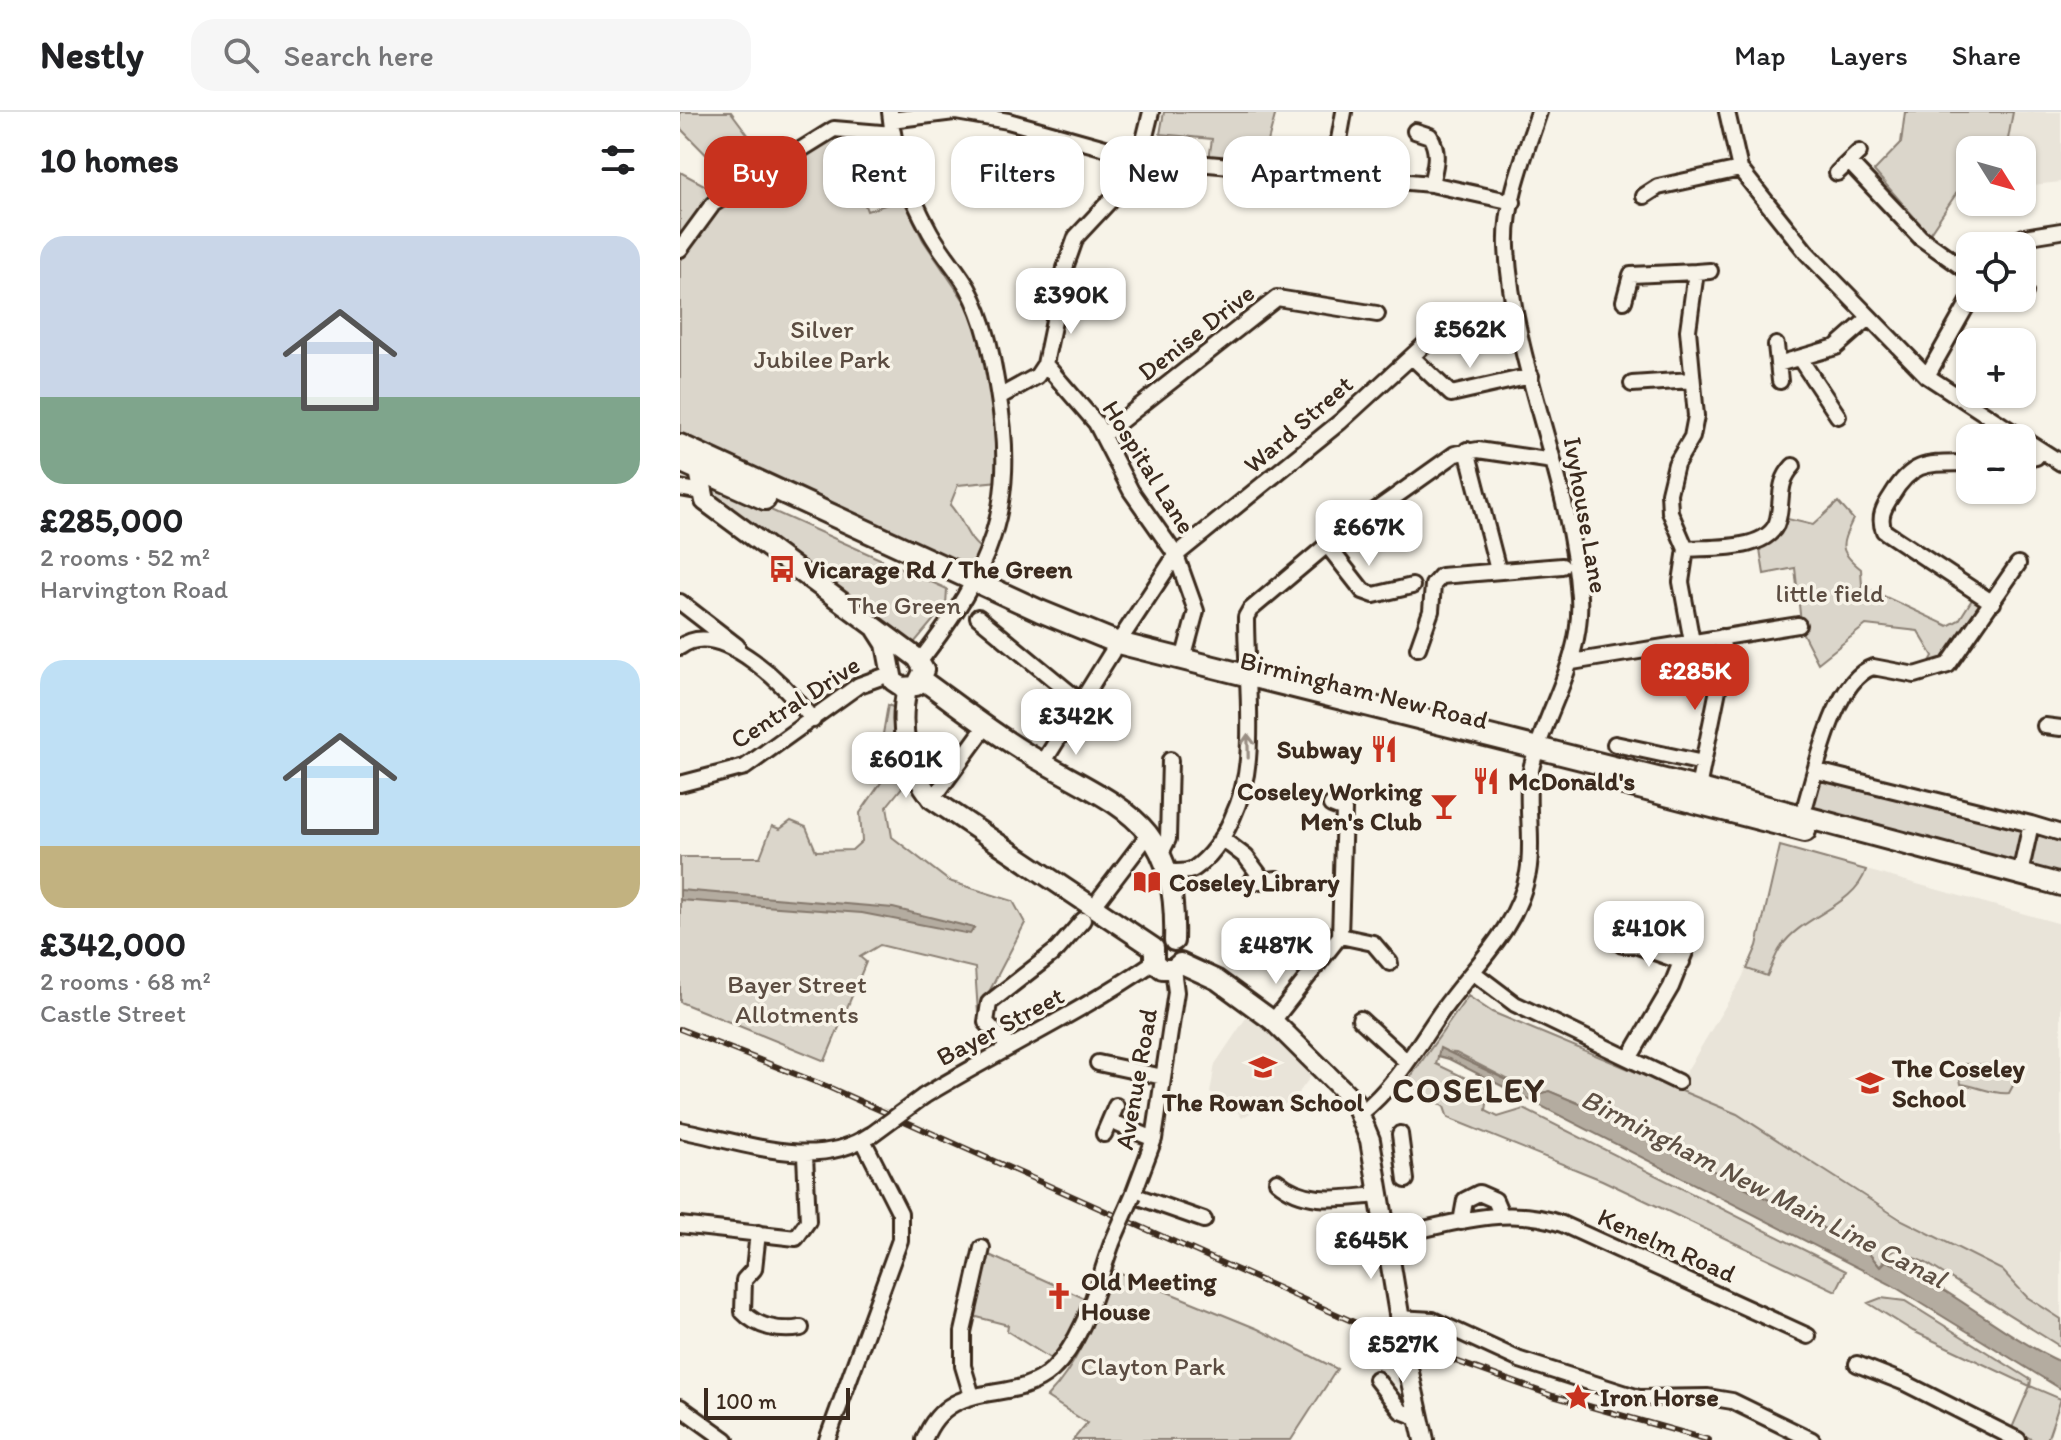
<!DOCTYPE html>
<meta charset="utf-8">
<style>
:root{--surface:#fff;--page:#f6f6f6;--text:#202124;--muted:#757577;--line:#e0e0e0;--accent:#c8321e}
body{margin:0;font-family:Itim,sans-serif;background:var(--page);color:var(--text);height:100vh;display:flex;flex-direction:column;font-size:30px;white-space:nowrap}
*{box-sizing:border-box;margin:0}
p{font-size:26px;color:var(--muted)}
.icon{flex:none;width:44px;height:44px;fill:none;stroke:currentColor;stroke-width:2;stroke-linecap:round;stroke-linejoin:round}
.map{position:relative;flex:1;overflow:hidden}
.panel{display:flex;flex-direction:column;background:var(--surface);width:680px}
.panel>*{flex:none}
.guide{position:absolute;left:24px;top:24px;width:760px;height:72px;display:flex;gap:16px}
.needle{width:52px;rotate:127deg}
.buttons{position:absolute;left:1276px;top:24px;display:grid;gap:16px}
.buttons a{display:grid;place-items:center;width:80px;height:80px;border-radius:16px;background:var(--surface);box-shadow:0 2px 6px #0004;font-size:40px}
.scale{position:absolute;left:24px;bottom:20px;width:146px;box-sizing:border-box;padding-left:8px;border:4px solid #3b2a1e;border-top:0;font-size:22px;line-height:28px;white-space:nowrap;color:#3b2a1e;-webkit-text-stroke:6px #f7f3e8;paint-order:stroke}
.price{position:absolute;translate:-50% -68px;padding:0 18px;border-radius:16px;background:#fff;color:#222;font-size:26px;line-height:52px;filter:drop-shadow(0 2px 4px #0008)}
.price::after{content:'';position:absolute;left:50%;top:48px;width:24px;height:18px;margin-left:-12px;background:inherit;clip-path:polygon(0 0,100% 0,50% 100%)}
.price.on{background:var(--accent);color:#fff}
ul{padding:0;list-style:none}
li{display:grid;align-content:center;gap:16px;height:424px;padding:0 40px}
li span{display:grid;place-items:center;height:248px;border-radius:24px;color:#555}
li>.icon{margin-inline-start:auto}
span .icon{width:144px;height:144px;fill:#fffc;stroke-width:1}
li b{font-size:34px}
h2{display:flex;justify-content:space-between;align-items:center;height:96px;padding:0 40px;font-size:34px}
.chip{padding:0 28px;border-radius:24px;background:var(--surface);box-shadow:0 2px 6px #0004;font-size:28px;line-height:72px}
.chip.on{background:var(--accent);color:#fff}
header{display:flex;align-items:center;gap:48px;box-sizing:border-box;height:112px;padding:0 40px;background:var(--surface);border-bottom:2px solid var(--line)}
header strong{font-size:38px}
nav{display:flex;gap:44px;margin-inline-start:auto;font-size:28px}
.search{width:560px;height:72px;background:var(--page);display:flex;align-items:center;gap:20px;box-sizing:border-box;padding:0 28px;border-radius:24px;color:var(--muted);font-size:30px}
main{display:flex;flex:1;min-height:0}
.map>svg:first-child{display:block}
.built{fill:#e9e4d9}
.green{fill:#dbd6cb;stroke:#8b8074;stroke-width:2}
.water{fill:#b4aca0;stroke:#84786c;stroke-width:2}
.lines{fill:none;stroke-linecap:round;stroke-linejoin:round}
.minor-casing{stroke:#3b2a1e;stroke-width:20}
.major-casing{stroke:#3b2a1e;stroke-width:24}
.highway-casing{stroke:#3b2a1e;stroke-width:26}
.minor{stroke:#f7f3e8;stroke-width:14}
.major{stroke:#f7f3e8;stroke-width:18}
.highway{stroke:#f7f3e8;stroke-width:20}
.rail-casing{stroke:#3b2a1e;stroke-width:6}
.rail{stroke:#f7f3e8;stroke-width:3;stroke-dasharray:9;stroke-linecap:butt}
.minor-bridge-casing{stroke:#3b2a1e;stroke-width:20;stroke-linecap:butt}
.major-bridge-casing{stroke:#3b2a1e;stroke-width:24;stroke-linecap:butt}
.minor-bridge{stroke:#f7f3e8;stroke-width:14}
.major-bridge{stroke:#f7f3e8;stroke-width:18}
.oneway{stroke:#998e83}
.labels{text-anchor:middle;dominant-baseline:central;stroke-width:7;stroke-linejoin:round;paint-order:stroke}
.park-label{font-size:26px;fill:#5b4c41;stroke:#f7f3e8}
.street-label{font-size:26px;fill:#3b2a1e;stroke:#f7f3e8}
.poi-label{font-size:26px;font-weight:bold;fill:#3b2a1e;stroke:#f7f3e8;text-anchor:start}
.water-label{font-size:28px;font-style:italic;fill:#5f5145;stroke:#f7f3e8}
.district-label{font-size:34px;font-weight:bold;letter-spacing:2px;fill:#3b2a1e;stroke:#f7f3e8}
</style>
<header>
<strong>Nestly</strong>
<div class="search"><svg class="icon" aria-label="search" viewBox="0 0 24 24"><circle cx="10" cy="10" r="6"/><path d="M15 15l6 6"/></svg>Search here</div>
<nav><a>Map</a><a>Layers</a><a>Share</a></nav>
</header>
<main>
<section class="panel">
<h2>10 homes<svg class="icon" aria-label="filters" viewBox="0 0 24 24"><path d="M4 7h16M4 17h16"/><circle cx="9" cy="7" r="2"/><circle cx="15" cy="17" r="2"/></svg></h2>
<ul>
<li><span style="background:linear-gradient(#c9d6e8 65%,#7fa58c 0)"><svg class="icon" aria-label="home" viewBox="0 0 24 24"><path d="M3 11l9-7 9 7M6 9v11h12V9"/></svg></span><div><b>£285,000</b><p>2 rooms · 52 m²</p><p>Harvington Road</p></div></li>
<li><span style="background:linear-gradient(#bfe0f5 75%,#c2b280 0)"><svg class="icon" aria-label="home" viewBox="0 0 24 24"><path d="M3 11l9-7 9 7M6 9v11h12V9"/></svg></span><div><b>£342,000</b><p>2 rooms · 68 m²</p><p>Castle Street</p></div></li>
</ul>
</section>
<div class="map">
<svg width="1381" height="1328" viewBox="0 0 1381 1328">
<rect width="100%" height="100%" fill="#f7f3e8"/>
<filter id="ink" filterUnits="userSpaceOnUse"><feTurbulence type="fractalNoise" baseFrequency=".0125" numOctaves="2"/><feDisplacementMap in="SourceGraphic" scale="16" xChannelSelector="R" yChannelSelector="G"/><feConvolveMatrix kernelMatrix="1 2 1 2 8 2 1 2 1" color-interpolation-filters="sRGB"/></filter>
<g filter="url(#ink)">
<path class="built" d="M1333 0H1381V70L1342 74V38H1322Z
M1100 734 1381 812V1207L1057 1002 996 977 1061 868 1077 834Z
M568 903 635 959 617 983 601 995 585 992 562 1006 552 992 530 981 535 952Z"/>
<path class="green" d="M0 0H51L89 51 55 72 0 16Z
M484 0H596L583 48H529L532 27 480 22Z
M1225 0H1333L1326 38H1290V69L1286 67 1249 122 1194 59 1221 31Z
M154 23C177 24 192 25 207 44L175 64 187 99 223 87 243 128 295 205 304 232 321 331 319 369 278 373 270 393C285 409 286 429 305 439L295 458 0 321V149L34 98Z
M0 60 41 82 0 128Z
M28 370 267 477 266 493 229 537 34 391Z
M1158 390 1173 407C1161 433 1157 438 1181 457L1182 474 1268 514 1279 508 1293 486 1301 495 1266 547 1247 555 1253 544 1238 519 1186 513 1138 551 1122 520 1115 456 1084 462 1080 437 1108 407 1133 413Z
M208 593 217 597 216 616 227 669 207 694 212 725 269 769 333 789 345 811 298 901 295 856 200 833 180 845 186 850 145 949 0 890V745H80L92 714 100 717 111 709 126 715 136 739 172 738 182 729 180 701 202 669 209 647 203 622Z
M1137 659 1351 712 1341 759 1122 704Z
M1368 721 1381 724V767L1350 759V746L1359 722Z
M1100 734 1186 758C1174 795 1122 803 1101 835 1095 843 1092 855 1087 864L1067 857 1077 834Z
M788 884 812 900 1057 1002 1220 1107 1322 1158 1347 1185 1381 1207V1235L1246 1151 1216 1138 1206 1143 1200 1155 1187 1139 924 1002 869 979 858 983 776 941 760 940 756 952 809 977 806 999 818 1005 844 997 1166 1159 1156 1179 922 1068 768 1006 764 995 727 970Z
M1284 952 1310 953 1319 962 1336 968 1329 981C1314 983 1297 974 1281 972L1279 960Z
M307 1142 406 1187 376 1250 327 1219 328 1213 289 1203Z
M431 1157 578 1217 657 1257 611 1328H393L407 1311 367 1285C402 1249 415 1203 431 1157Z
M1201 1186 1225 1189 1351 1268 1350 1274 1381 1287 1367 1328H1353L1332 1316 1350 1274 1233 1219 1188 1191Z"/>
<path class="water" d="M0 778 213 796 294 816 290 822 182 801 0 788Z
M760 936 858 983 869 979 924 1002 1187 1139 1200 1155 1206 1149C1270 1173 1319 1222 1381 1250V1277L1210 1172 769 947 758 944Z"/>
<g class="lines">
<g class="minor-casing">
<path id="minor" d="M210 0C214 42 230 84 250 120 261 140 277 157 288 176 306 209 312 243 318 280 338 397 310 458 240 549
M276 0 328 9 461 46 751 72 833 90
M471 0 456 61 396 125 385 156 365 252 416 311 451 379 496 443 516 499 503 548
M1047 0 1060 57 1127 141 1247 264 1342 326
M211 8 274 0
M735 19 750 24C760 41 755 54 751 72
M1169 50 1241 126 1290 161
M653 61 664 0
M1157 61 1179 40
M964 84 978 75 1060 57
M1326 134 1344 125 1381 119
M0 137 33 92 154 17 213 22
M1342 179 1345 180
M944 189 951 163 1016 160
M1096 233 1100 269
M732 245 771 282 851 264
M1120 247 1158 304
M1098 252 1156 235 1189 206
M1247 264 1291 186
M952 272 1012 268
M319 285 357 264 365 252
M423 323 597 186 697 202
M1342 326 1381 351
M787 338 818 458
M1342 347 1356 345 1360 338
M1290 351C1250 352 1234 347 1212 383 1204 395 1198 405 1204 419L1313 491
M0 376 22 380
M647 433 683 479 694 483 732 474
M1006 437C1031 435 1091 440 1098 407 1103 386 1097 371 1113 354
M0 490 57 534
M298 505 402 591
M1012 530 1001 470 1006 437 990 400 989 381 996 352 1012 325 1016 304 1008 218 1016 160 1030 159
M438 531 496 443 660 310 767 212
M0 535C41 504 110 579 133 608
M738 536 751 499 753 473 761 464 882 454
M892 550 1118 513
M1365 614 1381 616
M935 632 1023 651
M363 651 432 540
M1137 659 1351 712
M0 672 65 655 179 573 210 562
M1018 676 1044 548 1042 525
M260 677 306 614
M1122 704C1135 665 1152 569 1193 555L1235 563 1268 553 1338 452
M541 726 566 745 583 768
M481 741 488 727 490 648
M491 760C498 760 508 761 515 756 545 735 565 684 568 647 572 601 566 552 566 505L570 498 647 433 775 342 798 338 873 349
M1340 762 1351 712 1381 721
M570 770 597 767
M420 786 468 723
M660 824 693 831 710 851
M942 833H955L1002 850
M493 857 496 880 474 1027 453 1083 524 1108
M794 861 835 892 998 970
M680 907 727 950
M593 909 660 824 664 698 651 693
M329 935 306 910 309 891 377 838 403 808
M950 945 991 875 1005 840
M418 951 483 965
M244 984C320 938 400 901 474 850
M680 1002C714 975 735 938 759 903 791 856 837 819 848 761 855 723 842 683 854 646 870 591 903 544 899 485 891 365 833 255 827 135 825 90 845 43 859 0
M430 1009 474 1027
M0 1018C60 1029 135 1060 190 1023
M424 1022 436 994
M720 1022 726 1068
M597 1069C626 1094 663 1086 698 1083
M781 1110 785 1088 799 1081 815 1088 821 1102
M0 1113 116 1126 128 1109 125 1043
M78 1121 74 1157 64 1168 63 1200C77 1215 100 1220 121 1216
M705 1126C763 1114 824 1091 882 1112L1128 1224
M718 1206 753 1208 840 1248 959 1286 1028 1285 1052 1289 1132 1328
M1177 1252 1225 1271 1338 1328
M696 1267 721 1299 739 1306
M292 1284 283 1254V1220L302 1136
M0 1295 46 1328
M147 1328 220 1128V1101L183 1028
M244 1328C270 1262 331 1296 372 1258 405 1227 417 1172 432 1131"/>
</g>
<g class="major-casing">
<path id="major" d="M25 346 19 358 25 389 237 546 244 558 236 574 222 575 213 569 206 532 197 518
M241 567C276 592 311 620 348 642 439 696 498 705 494 829
M227 576C218 618 226 653 252 687L474 836
M474 836V850L482 857H493L500 851
M500 851 537 868 593 909 674 989 690 1028 723 1226
M728 1256 744 1328"/>
</g>
<g class="highway-casing">
<path id="highway" d="M0 333 360 499 438 531 1009 674 1381 773
M0 349 85 387
M932 669 1125 719"/>
</g>
<use href="#minor" class="minor"/>
<use href="#major" class="major"/>
<use href="#highway" class="highway"/>
<g class="rail-casing">
<path id="rail" d="M0 917 146 974 703 1223 873 1284 1029 1328"/>
</g>
<use href="#rail" class="rail"/>
<g class="minor-bridge-casing">
<path id="minor-bridge" d="M191 1023 244 984
M432 1131 453 1083"/>
</g>
<g class="major-bridge-casing">
<path id="major-bridge" d="M723 1226 728 1256"/>
</g>
<use href="#minor-bridge" class="minor-bridge"/>
<use href="#major-bridge" class="major-bridge"/>
</g>
<defs><path id="oneway-shaft" d="M-6 0H5M1.5-3L5.5 0L1.5 3" fill="none" stroke-width="1.6" stroke-linecap="round" stroke-linejoin="round" transform="scale(2)"/></defs>
<use class="oneway" href="#oneway-shaft" transform="translate(568 634) rotate(-91)"/>
</g>
<defs>
<g id="bus-bare" transform="scale(2.16)"><path d="M-5-6H5V4H4V6H2V4H-2V6H-4V4H-5ZM-3.5-4V0h7V-4ZM-3.5 1.2v1.5H-2V1.2ZM2 1.2v1.5H3.5V1.2Z" fill="#c8321e" stroke="#f7f3e8" stroke-width="2.5" paint-order="stroke"/></g>
<g id="restaurant-bare" transform="scale(2.16)"><path d="M-5-6h1v4h1v-4h1v4h1v-4h1v5L-1.5 .5V6h-2V.5L-5-1ZM5-6V6H3V1.5H1.5Q1.5-4 5-6Z" fill="#c8321e" stroke="#f7f3e8" stroke-width="2.5" paint-order="stroke"/></g>
<g id="bar-bare" transform="scale(2.16)"><path d="M-6-5H6L.8 .8V4.5H3.5V6h-7V4.5H-.8V.8Z" fill="#c8321e" stroke="#f7f3e8" stroke-width="2.5" paint-order="stroke"/></g>
<g id="library-bare" transform="scale(2.16)"><path d="M-6-4Q-3-5.5-.7-3.5V5Q-3 3-6 4ZM6-4Q3-5.5 .7-3.5V5Q3 3 6 4Z" fill="#c8321e" stroke="#f7f3e8" stroke-width="2.5" paint-order="stroke"/></g>
<g id="school-bare" transform="scale(2.16)"><path d="M0-5L7-2L0 1L-7-2ZM-4 1L0 2.5L4 1V4Q0 6-4 4Z" fill="#c8321e" stroke="#f7f3e8" stroke-width="2.5" paint-order="stroke"/></g>
<g id="church-bare" transform="scale(2.16)"><path d="M-1.2-6h2.4v3.5h3.3v2.4h-3.3V6h-2.4V-.1h-3.3v-2.4h3.3Z" fill="#c8321e" stroke="#f7f3e8" stroke-width="2.5" paint-order="stroke"/></g>
<g id="sight-bare" transform="scale(2.16)"><path d="M0-6L1.8-2.2L6-1.7L2.9 1.2L3.7 5.4L0 3.3L-3.7 5.4L-2.9 1.2L-6-1.7L-1.8-2.2Z" fill="#c8321e" stroke="#f7f3e8" stroke-width="2.5" paint-order="stroke"/></g>
</defs>
<g fill-rule="evenodd">
<use href="#bus-bare" x="102" y="457"/>
<use href="#restaurant-bare" x="704" y="637"/>
<use href="#restaurant-bare" x="806" y="669"/>
<use href="#bar-bare" x="764" y="694"/>
<use href="#library-bare" x="467" y="770"/>
<use href="#school-bare" x="583" y="955"/>
<use href="#school-bare" x="1190" y="971"/>
<use href="#church-bare" x="379" y="1184"/>
<use href="#sight-bare" x="898" y="1285"/>
</g>
<g class="labels">
<g class="park-label">
<text x="142" y="217">Silver<tspan x="142" dy="30">Jubilee Park</tspan></text>
<text x="1150" y="481">little field</text>
<text x="224" y="493">The Green</text>
<text x="117" y="872">Bayer Street<tspan x="117" dy="30">Allotments</tspan></text>
<text x="473" y="1254">Clayton Park</text>
</g>
<g class="street-label">
<text transform="translate(516 220) rotate(-38)">Denise Drive</text>
<text transform="translate(618 312) rotate(-41)">Ward Street</text>
<text transform="translate(469 355) rotate(58)">Hospital Lane</text>
<text transform="translate(906 403) rotate(80)">Ivyhouse Lane</text>
<text transform="translate(684 578) rotate(14)">Birmingham New Road</text>
<text transform="translate(115 590) rotate(-33)">Central Drive</text>
<text transform="translate(320 914) rotate(-28)">Bayer Street</text>
<text transform="translate(456 967) rotate(-80)">Avenue Road</text>
<text transform="translate(987 1133) rotate(24)">Kenelm Road</text>
</g>
<g class="poi-label">
<text x="124" y="457">Vicarage Rd / The Green</text>
<text x="682" y="637" text-anchor="end">Subway</text>
<text x="828" y="669">McDonald's</text>
<text x="742" y="679" text-anchor="end">Coseley Working<tspan x="742" dy="30">Men's Club</tspan></text>
<text x="489" y="770">Coseley Library</text>
<text x="1212" y="956">The Coseley<tspan x="1212" dy="30">School</tspan></text>
<text x="583" y="990" text-anchor="middle">The Rowan School</text>
<text x="401" y="1169">Old Meeting<tspan x="401" dy="30">House</tspan></text>
<text x="920" y="1285">Iron Horse</text>
</g>
<g class="water-label">
<text transform="translate(1084 1076) rotate(27)">Birmingham New Main Line Canal</text>
</g>
<g class="district-label">
<text x="789" y="978">COSELEY</text>
</g>
</g>
</svg>
<div class="buttons">
<a><svg class="needle" viewBox="-14 -14 28 28"><path d="M0-13l5 13h-10z" fill="#e53935"/><path d="M0 13l5-13h-10z" fill="#757577"/></svg></a>
<a><svg class="icon" aria-label="locate" viewBox="0 0 24 24"><circle cx="12" cy="12" r="6"/><path d="M12 2v4M12 18v4M2 12h4M18 12h4"/></svg></a>
<a>+</a>
<a>−</a>
</div>
<div class="scale">100 m</div>
<b class="price" style="left:391px;top:224px">£390K</b>
<b class="price" style="left:790px;top:258px">£562K</b>
<b class="price" style="left:689px;top:456px">£667K</b>
<b class="price on" style="left:1015px;top:600px">£285K</b>
<b class="price" style="left:396px;top:645px">£342K</b>
<b class="price" style="left:226px;top:688px">£601K</b>
<b class="price" style="left:969px;top:857px">£410K</b>
<b class="price" style="left:596px;top:874px">£487K</b>
<b class="price" style="left:691px;top:1169px">£645K</b>
<b class="price" style="left:723px;top:1273px">£527K</b>
<div class="guide">
<a class="chip on">Buy</a>
<a class="chip">Rent</a>
<a class="chip">Filters</a>
<a class="chip">New</a>
<a class="chip">Apartment</a>
</div>
</div>
</main>
